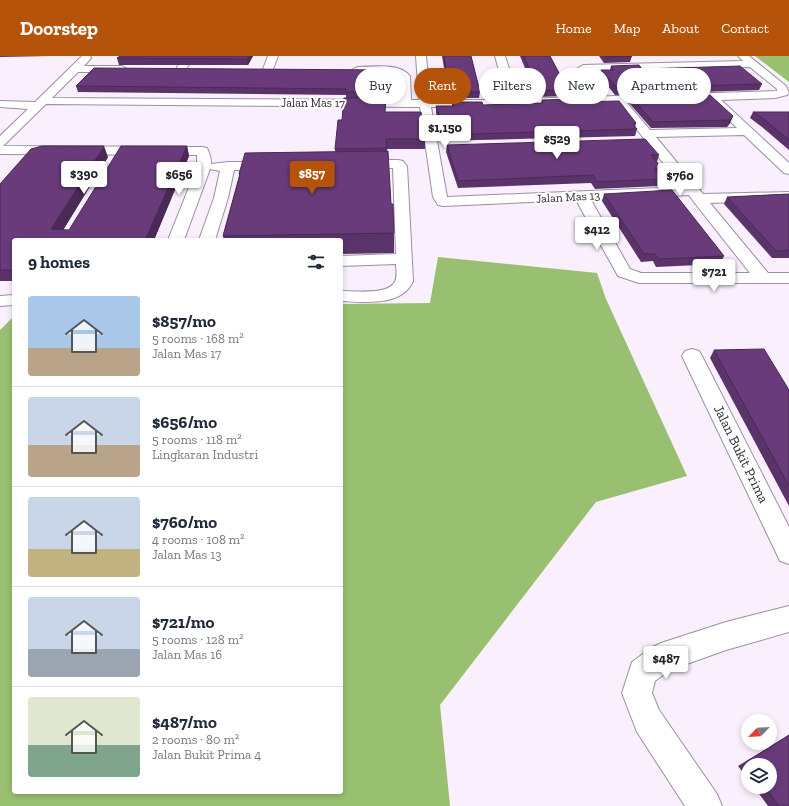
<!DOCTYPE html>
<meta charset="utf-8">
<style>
:root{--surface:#fff;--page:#f2f2f3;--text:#1f2937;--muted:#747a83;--line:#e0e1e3;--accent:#b45309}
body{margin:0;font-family:"Zilla Slab",serif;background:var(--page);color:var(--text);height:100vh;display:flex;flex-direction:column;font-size:15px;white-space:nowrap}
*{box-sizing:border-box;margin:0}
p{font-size:13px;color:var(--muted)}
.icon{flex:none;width:22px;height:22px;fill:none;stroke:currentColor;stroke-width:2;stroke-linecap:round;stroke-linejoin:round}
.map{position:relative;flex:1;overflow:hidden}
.sheet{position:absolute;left:12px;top:182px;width:331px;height:556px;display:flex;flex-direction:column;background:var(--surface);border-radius:4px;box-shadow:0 2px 6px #0003}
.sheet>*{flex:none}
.guide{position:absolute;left:355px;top:12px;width:374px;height:36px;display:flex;gap:8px}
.needle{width:26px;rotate:245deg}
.tools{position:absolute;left:741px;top:658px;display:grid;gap:8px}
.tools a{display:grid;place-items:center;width:36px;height:36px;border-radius:50%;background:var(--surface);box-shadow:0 2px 6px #0003;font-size:20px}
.price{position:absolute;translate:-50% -34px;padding:0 9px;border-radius:4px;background:#fff;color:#222;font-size:13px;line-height:26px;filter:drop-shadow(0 1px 2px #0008)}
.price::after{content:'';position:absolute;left:50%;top:24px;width:12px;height:9px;margin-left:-6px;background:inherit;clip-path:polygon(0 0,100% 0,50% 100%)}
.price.current{background:var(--accent);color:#fff}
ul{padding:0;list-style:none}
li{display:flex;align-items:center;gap:12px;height:100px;padding:0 16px}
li+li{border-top:1px solid var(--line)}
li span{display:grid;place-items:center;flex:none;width:112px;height:80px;border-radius:4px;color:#555}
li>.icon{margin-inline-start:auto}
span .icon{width:48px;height:48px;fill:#fffc;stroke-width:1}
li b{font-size:17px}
h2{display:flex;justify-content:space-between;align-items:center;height:48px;padding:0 16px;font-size:17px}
.tag{padding:0 14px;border-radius:18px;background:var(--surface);box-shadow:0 2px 6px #0003;font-size:14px;line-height:36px}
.tag.current{background:var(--accent);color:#fff}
header{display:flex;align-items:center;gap:24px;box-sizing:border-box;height:56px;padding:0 20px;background:var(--accent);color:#fff}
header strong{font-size:19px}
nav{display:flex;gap:22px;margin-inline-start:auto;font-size:14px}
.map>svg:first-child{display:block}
.forest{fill:#99c071}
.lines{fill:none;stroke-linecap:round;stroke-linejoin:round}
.minor-casing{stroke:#9c8ea3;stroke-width:2}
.minor{fill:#fff;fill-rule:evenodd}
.wall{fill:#5a336a}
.shaded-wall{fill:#4a2956}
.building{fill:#693b7b;stroke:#4a2956}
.labels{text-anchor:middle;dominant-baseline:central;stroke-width:4;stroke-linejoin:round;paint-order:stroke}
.far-street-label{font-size:12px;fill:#302a33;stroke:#fff}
.street-label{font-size:14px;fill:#302a33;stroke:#fff}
</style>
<header>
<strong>Doorstep</strong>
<nav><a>Home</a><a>Map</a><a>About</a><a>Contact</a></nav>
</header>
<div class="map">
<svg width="789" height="750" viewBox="0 0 789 750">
<rect width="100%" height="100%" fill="#f9effd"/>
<path class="forest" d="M755 0H789V26Z
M438 201 597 217 606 243 687 420 596 446 440 649 450 750H0V274L14 260V736H341V248L430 247Z"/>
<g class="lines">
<g class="minor-casing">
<path id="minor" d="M82 0H90L91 2 84 10H122L127 13 122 16H78L52 42 399 44 400 21 392 17H357L352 14 357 11C373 11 399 6 410 20L411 44H419L416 0H426L430 44H507L495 0H505L519 43 777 35V33L750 11 583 15 578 12 583 9 743 5 738 0H749L786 30 789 37 787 39 775 42 721 44 789 107V118L784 117 744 79 656 81 703 138 789 136V144L710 147 768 217H789V227H639L618 220 576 144 443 150 438 149 433 141 420 51 46 48 3 90 202 91 207 92C210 98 211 102 211 108L228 106H276L278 109 276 112 271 113 234 114 228 142 215 184H199L214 142 220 115 210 113 184 184H168L197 111V99L0 98V80L28 53 0 51V45L35 46ZM708 44 737 72 650 74 627 47ZM616 47 682 131 447 141 431 51H480ZM689 139 694 146 750 217H641L630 213 591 144Z
M184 0H194L185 15H177L176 13Z
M268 0H278L273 13 268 16 263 13Z
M359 104H398L403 105 407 110 413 225C402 251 363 246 341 245V235C354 235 386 239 394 227 398 222 396 214 396 208L341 210V200L396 198 393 112 354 111 352 108 354 105Z
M14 239V249L0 250V240Z
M692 293 699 295 702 300 789 471V508L780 505 682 300 685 295Z
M789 550V576L726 594 670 614 655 625 652 637 659 654 717 738 722 750H685L637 676 622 637 632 606 651 592 661 587 726 566Z"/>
</g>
<use href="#minor" class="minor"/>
</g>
<path class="wall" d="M0 0H51L0 1Z
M253 0 248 9H119L117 2Z
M442 0H471L480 36 479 42H449Z
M520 0H550L568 34 567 40 537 41Z
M599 0H632L630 6 604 7Z
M611 10 642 13 762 28 759 34 615 39 600 20 601 14H610Z
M387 14 386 42H346V39L78 36 76 30Z
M632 42 733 60 730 67 727 71 651 72 630 48Z
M542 44 574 46 636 67 635 71 637 73 635 80 439 85 435 66 436 59H437L436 57V50H452V46L483 49 541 47Z
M386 56 425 83V93H387L391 148 394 177V197L341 198V184H224L223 180 239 121V118L335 96V93Z
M753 56H789V94L762 71 750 62Z
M447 89 659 99 657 106 662 113 660 119 663 123 660 130 595 133 591 127 458 132 446 96Z
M187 90 189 100 154 184H14V225H0V128L108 101 63 174H69Z
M604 138 724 200 720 208 656 211 653 205 641 206 602 145Z
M789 138V202H772L724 148 727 141Z
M714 294 789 334V450L710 302Z
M789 679V750H768L754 731H770L748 709V723L738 710Z"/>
<path class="shaded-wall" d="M249 0H253L248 9 247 3Z
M733 60 730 67 727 71 730 64Z
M104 90 108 101 57 184 51 173Z
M187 90 189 100 154 184H145Z"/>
<path class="building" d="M120 0H249L247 3 117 2Z
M444 0H471L480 36H449Z
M524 0H550L568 34H538Z
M605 0H632L605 1Z
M639 9 642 13 740 10 762 28 617 32 601 14H614L611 10Z
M94 12 387 14 386 36H346V33L76 30Z
M710 39 733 60 730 64 653 66 632 42Z
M344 42 386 43 385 56H421L425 83H386L387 92 335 93 338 64H342Z
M573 43 574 46 619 45 636 67 633 68 637 73 440 79 436 59H439L436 50H454L452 46H482L483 49 543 47 542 44Z
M753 56H789V84L765 64Z
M645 83 659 99H651L662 113H655L663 123 597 126 593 119 458 125 447 89Z
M42 90H104L51 173 69 174 121 90H187L145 184H14V214H0V128L31 93Z
M388 95 391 148H393L394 177 223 180 240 118H239L245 97Z
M672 134 724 200 659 203 655 198H644L604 138Z
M789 138V194L776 195 727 141Z
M764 293 789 334V430L714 294Z
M789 679V750H779L765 731H770V709H748L746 706Z"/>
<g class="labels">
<g class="far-street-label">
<text x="313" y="47">Jalan Mas 17</text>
<text transform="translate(568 141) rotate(-3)">Jalan Mas 13</text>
</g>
<g class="street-label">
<text transform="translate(741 398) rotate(64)">Jalan Bukit Prima</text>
</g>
</g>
</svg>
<div class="tools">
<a><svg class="needle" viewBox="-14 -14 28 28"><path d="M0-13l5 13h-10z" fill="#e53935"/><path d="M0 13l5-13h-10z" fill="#747a83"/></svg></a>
<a><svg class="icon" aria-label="layers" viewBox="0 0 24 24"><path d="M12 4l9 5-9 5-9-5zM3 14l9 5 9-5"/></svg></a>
</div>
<b class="price" style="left:445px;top:93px">$1,150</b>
<b class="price" style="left:557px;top:104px">$529</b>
<b class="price" style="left:84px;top:139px">$390</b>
<b class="price current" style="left:312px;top:139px">$857</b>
<b class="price" style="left:179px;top:140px">$656</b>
<b class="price" style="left:680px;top:141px">$760</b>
<b class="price" style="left:597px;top:195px">$412</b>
<b class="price" style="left:714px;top:237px">$721</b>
<b class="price" style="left:666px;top:624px">$487</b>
<div class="guide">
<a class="tag">Buy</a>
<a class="tag current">Rent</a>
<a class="tag">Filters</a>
<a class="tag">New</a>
<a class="tag">Apartment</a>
</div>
<section class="sheet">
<h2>9 homes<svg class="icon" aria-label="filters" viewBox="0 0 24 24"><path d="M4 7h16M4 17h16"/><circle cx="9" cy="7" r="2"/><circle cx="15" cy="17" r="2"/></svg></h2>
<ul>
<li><span style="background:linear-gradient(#a9c7e8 65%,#b9a48a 0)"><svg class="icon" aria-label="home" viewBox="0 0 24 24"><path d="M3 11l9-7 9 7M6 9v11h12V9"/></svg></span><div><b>$857/mo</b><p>5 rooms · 168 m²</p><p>Jalan Mas 17</p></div></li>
<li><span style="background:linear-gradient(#c9d6e8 60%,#b9a48a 0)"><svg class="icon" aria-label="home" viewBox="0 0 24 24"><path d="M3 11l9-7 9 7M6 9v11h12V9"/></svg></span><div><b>$656/mo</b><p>5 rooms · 118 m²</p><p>Lingkaran Industri</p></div></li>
<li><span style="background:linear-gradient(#c9d6e8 65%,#c2b280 0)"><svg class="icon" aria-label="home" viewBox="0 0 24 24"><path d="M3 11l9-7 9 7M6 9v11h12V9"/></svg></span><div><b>$760/mo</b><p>4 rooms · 108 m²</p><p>Jalan Mas 13</p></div></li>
<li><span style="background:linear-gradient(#c9d6e8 65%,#9aa5b1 0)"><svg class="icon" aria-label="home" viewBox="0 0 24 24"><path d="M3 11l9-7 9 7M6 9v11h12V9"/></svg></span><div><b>$721/mo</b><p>5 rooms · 128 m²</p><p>Jalan Mas 16</p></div></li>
<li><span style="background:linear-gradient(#dfe7d0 60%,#7fa58c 0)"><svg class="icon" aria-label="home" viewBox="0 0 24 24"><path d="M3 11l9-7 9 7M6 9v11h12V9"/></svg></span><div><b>$487/mo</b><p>2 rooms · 80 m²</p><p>Jalan Bukit Prima 4</p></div></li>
</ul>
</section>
</div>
